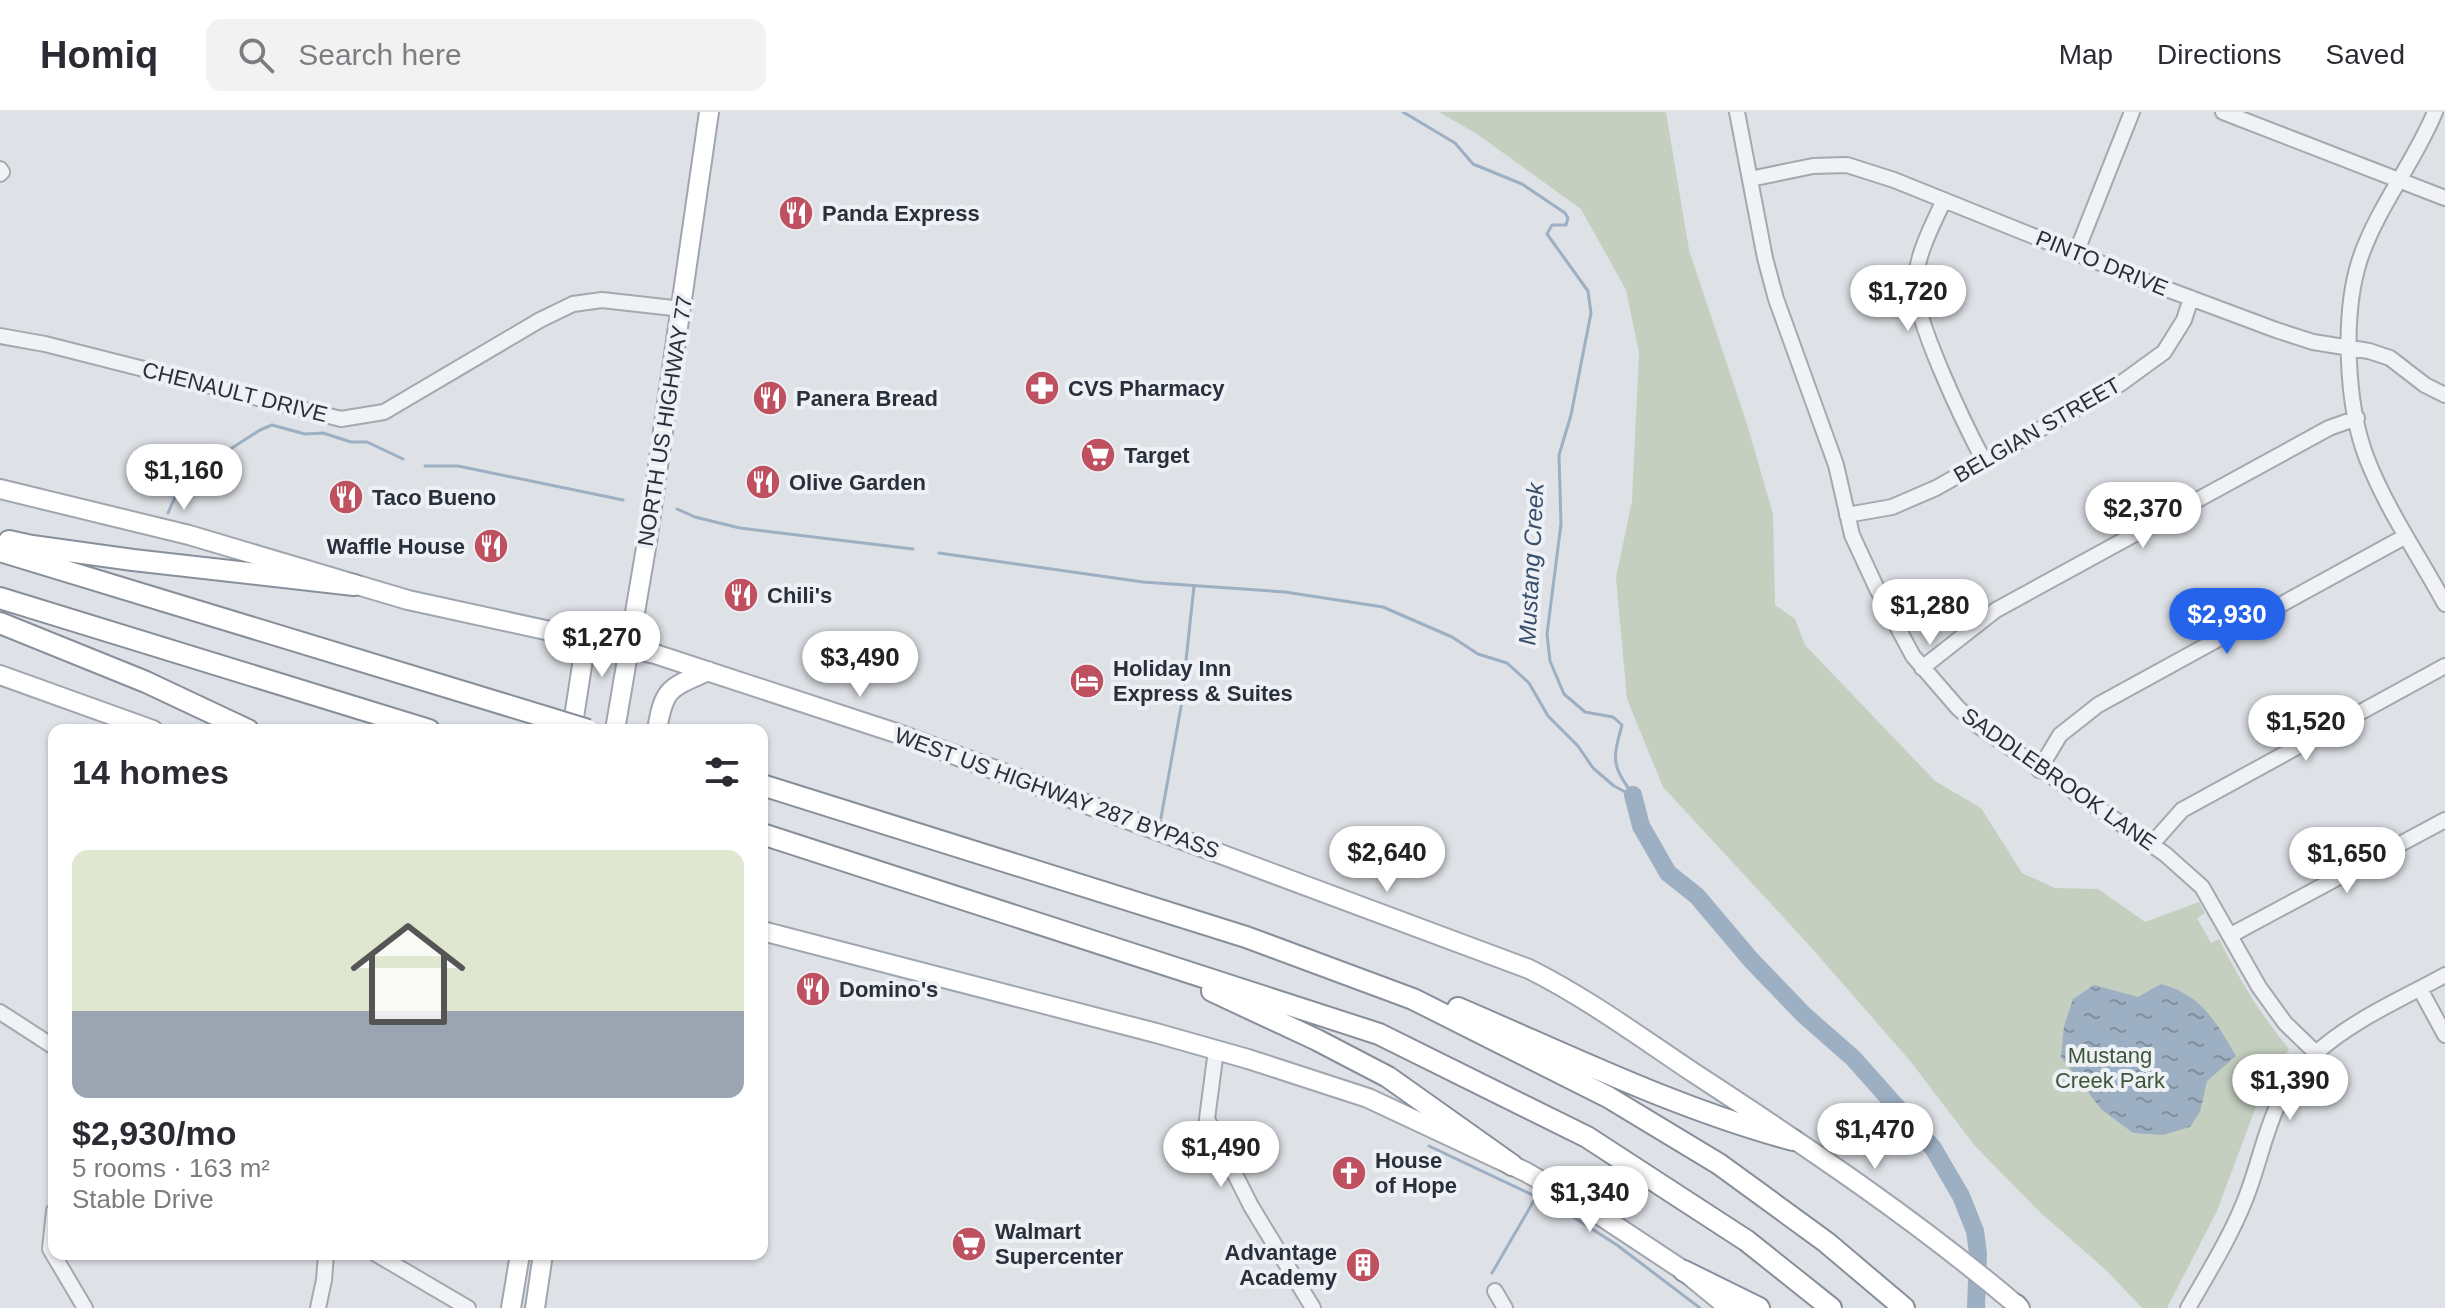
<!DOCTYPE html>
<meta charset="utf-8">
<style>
:root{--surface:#fff;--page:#f2f2f3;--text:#2b2b33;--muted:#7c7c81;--line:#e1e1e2;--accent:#2563eb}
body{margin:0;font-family:Helvetica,sans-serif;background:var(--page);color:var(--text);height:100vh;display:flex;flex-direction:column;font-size:30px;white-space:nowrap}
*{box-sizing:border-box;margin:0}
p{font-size:26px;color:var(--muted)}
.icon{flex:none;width:44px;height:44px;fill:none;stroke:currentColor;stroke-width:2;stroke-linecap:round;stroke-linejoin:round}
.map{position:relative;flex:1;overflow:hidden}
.panel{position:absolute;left:48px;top:612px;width:720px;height:536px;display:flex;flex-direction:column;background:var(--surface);border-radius:16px;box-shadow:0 2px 6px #0004}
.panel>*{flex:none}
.price{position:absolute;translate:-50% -68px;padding:0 18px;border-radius:28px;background:#fff;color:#222;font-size:26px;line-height:52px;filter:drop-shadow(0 2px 4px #0008)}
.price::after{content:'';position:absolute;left:50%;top:48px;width:24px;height:18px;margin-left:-12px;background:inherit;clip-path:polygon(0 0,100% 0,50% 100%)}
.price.current{background:var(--accent);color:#fff}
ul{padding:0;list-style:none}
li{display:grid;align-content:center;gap:16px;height:424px;padding:0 24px}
li span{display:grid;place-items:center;height:248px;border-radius:16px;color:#555}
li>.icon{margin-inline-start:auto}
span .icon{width:144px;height:144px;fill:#fffc;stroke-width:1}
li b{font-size:34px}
h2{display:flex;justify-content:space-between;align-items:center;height:96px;padding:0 24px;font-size:34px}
header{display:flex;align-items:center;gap:48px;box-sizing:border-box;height:112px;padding:0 40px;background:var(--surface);border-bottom:2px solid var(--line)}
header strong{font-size:38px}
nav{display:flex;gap:44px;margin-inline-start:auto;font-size:28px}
.search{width:560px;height:72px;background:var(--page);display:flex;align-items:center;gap:20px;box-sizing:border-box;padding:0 28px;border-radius:16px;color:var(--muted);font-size:30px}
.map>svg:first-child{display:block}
.green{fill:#c4cfc0}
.water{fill:url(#water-ripples)}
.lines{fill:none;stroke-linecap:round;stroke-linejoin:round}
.stream{stroke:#9dafc2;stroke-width:3}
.river{stroke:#9dafc2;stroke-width:18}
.minor-casing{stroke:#a4a8af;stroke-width:18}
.major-casing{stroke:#9fa6b0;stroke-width:22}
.highway-casing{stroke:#878f9b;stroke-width:24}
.minor{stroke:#f0f2f5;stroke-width:14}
.major{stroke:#fff;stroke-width:18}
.highway{stroke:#fff;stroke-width:20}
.highway-bridge-casing{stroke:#878f9b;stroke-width:24;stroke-linecap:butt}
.highway-bridge{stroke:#fff;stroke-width:20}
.labels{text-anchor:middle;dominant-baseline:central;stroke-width:8;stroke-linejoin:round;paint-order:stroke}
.poi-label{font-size:22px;font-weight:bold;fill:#292f3b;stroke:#edf0f4;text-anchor:start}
.street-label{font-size:22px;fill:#292f3b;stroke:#edf0f4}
.park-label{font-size:22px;fill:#3d5538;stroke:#edf0f4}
.water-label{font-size:24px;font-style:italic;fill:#384e6a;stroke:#edf0f4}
</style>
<header>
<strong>Homiq</strong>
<div class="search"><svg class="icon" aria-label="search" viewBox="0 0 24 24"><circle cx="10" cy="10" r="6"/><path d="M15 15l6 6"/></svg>Search here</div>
<nav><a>Map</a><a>Directions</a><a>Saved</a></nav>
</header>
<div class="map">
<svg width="2445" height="1196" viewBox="0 0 2445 1196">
<defs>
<pattern id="water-ripples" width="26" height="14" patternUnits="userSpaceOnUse" patternTransform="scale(2)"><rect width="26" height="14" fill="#9dafc2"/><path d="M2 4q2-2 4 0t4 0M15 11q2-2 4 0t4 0" fill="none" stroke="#808f9f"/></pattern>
</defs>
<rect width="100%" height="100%" fill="#dee1e6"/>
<path class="green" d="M1439 0H1666L1689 138 1747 312 1773 402 1775 493 1795 507 1805 533 1935 669 1981 696 2022 761 2055 776 2098 777 2145 810 2199 790 2205 801 2197 806 2211 831 2219 827C2239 867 2261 903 2289 937L2260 984 2217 1099 2167 1196H2142L2107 1159 2041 1101 1975 1034 1911 950 1809 833 1663 675 1627 587 1616 466 1632 389 1639 241 1626 178 1581 97 1477 22Z"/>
<path class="water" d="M2161 872C2202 883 2216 910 2236 944L2207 969 2200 1000 2190 1015 2163 1023 2133 1021 2101 997 2061 945 2064 914 2073 887 2094 873 2138 885Z"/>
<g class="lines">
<path class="stream" d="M1403 0 1455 31 1473 52 1522 72 1565 101 1568 106 1566 113H1552L1547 122 1588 179 1591 201 1571 303 1559 343 1561 412 1547 522 1550 549 1564 582 1585 600 1613 605 1622 613C1612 649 1612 653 1633 683
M425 354H458L623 388
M677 397 695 405 740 416 913 437
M168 401 177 381 204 354 260 318 272 313 305 322 323 321 351 330H367L403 347
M939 441 1143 470 1285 480 1383 495 1452 525 1478 542 1507 551 1529 571 1548 604 1578 634 1593 656 1614 674 1631 683
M1161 706 1181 595 1194 474
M1429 1034 1556 1094 1617 1133 1700 1196
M1492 1161 1536 1085"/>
<path class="river" d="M1633 683 1641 714 1668 761 1697 784 1751 848 1804 903 1853 946 1933 1036 1961 1084 1975 1119 1978 1142 1976 1196"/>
<g class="minor-casing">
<path id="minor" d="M1737 0 1765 146 1776 187 1836 353 1852 423 1877 477 1913 544 1958 596 1977 613 2165 742 2202 775 2259 875 2285 911 2316 941
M2223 0 2445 86
M2435 0C2414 51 2378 94 2360 147 2342 202 2346 293 2367 347 2387 398 2419 444 2445 492
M0 57 2 60 0 62
M1750 67 1813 54 1847 53 1894 68 2145 169 2276 218 2313 230 2369 239 2390 246 2425 273 2445 283
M1944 88C1932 114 1918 140 1915 169 1911 202 1966 315 1983 347
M2076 141 2132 0
M0 224 45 232 341 307 384 300 540 208 573 192 602 188 682 197
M1847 403 1892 395 1936 376 2120 272 2164 240 2184 208 2191 186
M1922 556 1996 498 2329 316 2357 306
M2039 658 2060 623 2098 593 2406 424
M2151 733 2182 698 2445 554
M2231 823 2445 708
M2420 877 2445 923
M0 900 54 935
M1216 938 1207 1007 1251 1094 1313 1196
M54 1099 50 1137 85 1196
M376 1142 468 1196
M1495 1179 1505 1196
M318 1196 324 1168 326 1142
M2188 1196C2208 1161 2230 1126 2245 1088 2267 1033 2267 987 2315 942 2352 908 2402 887 2445 863"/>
</g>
<g class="major-casing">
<path id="major" d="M0 377 189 423 408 488 655 542 896 621 1529 857C1587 886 1640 925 1694 961 1806 1034 1918 1109 2020 1196
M0 563 153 618
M572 618 583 547 573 523
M615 618 647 430 709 0
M657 618C664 575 670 576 708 559
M762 819 1156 921 1248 947 1368 986 1526 1060 1592 1098 1684 1159 1729 1196
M511 1196 520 1142
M535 1196 543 1142"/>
</g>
<g class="highway-casing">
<path id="highway" d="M9 429 32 434 133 448 354 473
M0 439 549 606
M0 486 429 618
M0 511 146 570 248 618
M762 673 1246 825 1413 887 1608 985 1719 1052 1826 1130 1904 1196
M762 722 1379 922 1587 1025 1747 1129 1831 1196
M1212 879 1317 928 1388 965 1512 1053
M1458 896C1568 943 1677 997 1793 1028
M1684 1159 1759 1196
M2016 1193 2018 1196"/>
</g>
<use href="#minor" class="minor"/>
<use href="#major" class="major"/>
<use href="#highway" class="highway"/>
<g class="highway-bridge-casing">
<path id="highway-bridge" d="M549 606 588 618"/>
</g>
<use href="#highway-bridge" class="highway-bridge"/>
</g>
<defs>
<g id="restaurant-disc" transform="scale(1.8)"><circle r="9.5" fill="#be5060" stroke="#edf0f4"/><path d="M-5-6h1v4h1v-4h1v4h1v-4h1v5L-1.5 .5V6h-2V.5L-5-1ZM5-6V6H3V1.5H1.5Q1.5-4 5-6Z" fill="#fff"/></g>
<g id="pharmacy-disc" transform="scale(1.8)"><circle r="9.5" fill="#be5060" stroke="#edf0f4"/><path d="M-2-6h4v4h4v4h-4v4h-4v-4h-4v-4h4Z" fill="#fff"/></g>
<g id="supermarket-disc" transform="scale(1.8)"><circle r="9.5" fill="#be5060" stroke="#edf0f4"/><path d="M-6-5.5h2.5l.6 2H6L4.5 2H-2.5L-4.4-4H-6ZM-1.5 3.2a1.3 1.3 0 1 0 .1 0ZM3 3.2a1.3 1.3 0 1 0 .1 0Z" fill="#fff"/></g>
<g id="hotel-disc" transform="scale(1.8)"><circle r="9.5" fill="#be5060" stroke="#edf0f4"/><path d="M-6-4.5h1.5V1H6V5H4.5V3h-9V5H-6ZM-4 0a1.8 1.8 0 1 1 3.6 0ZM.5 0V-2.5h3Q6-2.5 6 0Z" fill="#fff"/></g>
<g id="church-disc" transform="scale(1.8)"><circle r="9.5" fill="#be5060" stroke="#edf0f4"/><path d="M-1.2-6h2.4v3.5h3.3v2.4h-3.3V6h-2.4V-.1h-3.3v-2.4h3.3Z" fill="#fff"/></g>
<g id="building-disc" transform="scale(1.8)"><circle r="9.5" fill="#be5060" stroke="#edf0f4"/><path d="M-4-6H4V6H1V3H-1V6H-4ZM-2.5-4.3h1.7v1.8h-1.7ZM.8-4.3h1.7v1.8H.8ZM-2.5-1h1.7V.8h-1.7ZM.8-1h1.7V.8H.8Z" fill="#fff"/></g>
</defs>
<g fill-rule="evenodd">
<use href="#restaurant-disc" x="796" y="101"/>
<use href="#pharmacy-disc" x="1042" y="276"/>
<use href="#restaurant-disc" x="770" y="286"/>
<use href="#supermarket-disc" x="1098" y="343"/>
<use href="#restaurant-disc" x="763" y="370"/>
<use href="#restaurant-disc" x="346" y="385"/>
<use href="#restaurant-disc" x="491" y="434"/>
<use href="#restaurant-disc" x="741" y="483"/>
<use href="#hotel-disc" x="1087" y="569"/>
<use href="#restaurant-disc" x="813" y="877"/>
<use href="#church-disc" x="1349" y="1061"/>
<use href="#supermarket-disc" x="969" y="1132"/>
<use href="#building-disc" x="1363" y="1153"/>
</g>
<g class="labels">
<g class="poi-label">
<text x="822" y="101">Panda Express</text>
<text x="1068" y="276">CVS Pharmacy</text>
<text x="796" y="286">Panera Bread</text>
<text x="1124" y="343">Target</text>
<text x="789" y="370">Olive Garden</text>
<text x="372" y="385">Taco Bueno</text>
<text x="465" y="434" text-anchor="end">Waffle House</text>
<text x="767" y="483">Chili's</text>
<text x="1113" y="556">Holiday Inn<tspan x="1113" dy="25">Express &amp; Suites</tspan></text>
<text x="839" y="877">Domino's</text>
<text x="1375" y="1048">House<tspan x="1375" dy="25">of Hope</tspan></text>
<text x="995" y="1119">Walmart<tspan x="995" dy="25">Supercenter</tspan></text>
<text x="1337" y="1140" text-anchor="end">Advantage<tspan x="1337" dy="25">Academy</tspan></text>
</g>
<g class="street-label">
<text transform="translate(2102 151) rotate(22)">PINTO DRIVE</text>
<text transform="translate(235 280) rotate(14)">CHENAULT DRIVE</text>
<text transform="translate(665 309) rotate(-81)">NORTH US HIGHWAY 77</text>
<text transform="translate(2037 318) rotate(-30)">BELGIAN STREET</text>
<text transform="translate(2059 667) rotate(35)">SADDLEBROOK LANE</text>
<text transform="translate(1057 681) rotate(20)">WEST US HIGHWAY 287 BYPASS</text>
</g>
<g class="park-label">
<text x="2110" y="943">Mustang<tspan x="2110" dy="25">Creek Park</tspan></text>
</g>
<g class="water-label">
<text transform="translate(1531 452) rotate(-87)">Mustang Creek</text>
</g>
</g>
</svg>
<b class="price" style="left:1908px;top:221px">$1,720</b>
<b class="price" style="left:184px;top:400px">$1,160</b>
<b class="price" style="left:2143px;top:438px">$2,370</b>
<b class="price" style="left:1930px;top:535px">$1,280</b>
<b class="price current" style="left:2227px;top:544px">$2,930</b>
<b class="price" style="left:602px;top:567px">$1,270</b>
<b class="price" style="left:860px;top:587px">$3,490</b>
<b class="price" style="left:2306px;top:651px">$1,520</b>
<b class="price" style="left:1387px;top:782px">$2,640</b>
<b class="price" style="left:2347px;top:783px">$1,650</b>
<b class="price" style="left:2290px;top:1010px">$1,390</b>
<b class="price" style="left:1875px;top:1059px">$1,470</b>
<b class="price" style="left:1221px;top:1077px">$1,490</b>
<b class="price" style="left:1590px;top:1122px">$1,340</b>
<section class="panel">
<h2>14 homes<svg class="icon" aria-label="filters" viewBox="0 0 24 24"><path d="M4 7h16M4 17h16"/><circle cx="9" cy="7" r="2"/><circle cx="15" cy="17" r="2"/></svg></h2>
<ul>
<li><span style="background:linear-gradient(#dfe7d0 65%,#9aa5b1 0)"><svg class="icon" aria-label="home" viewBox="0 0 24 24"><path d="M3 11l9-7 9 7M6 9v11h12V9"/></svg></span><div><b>$2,930/mo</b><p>5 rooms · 163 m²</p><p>Stable Drive</p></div></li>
</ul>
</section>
</div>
